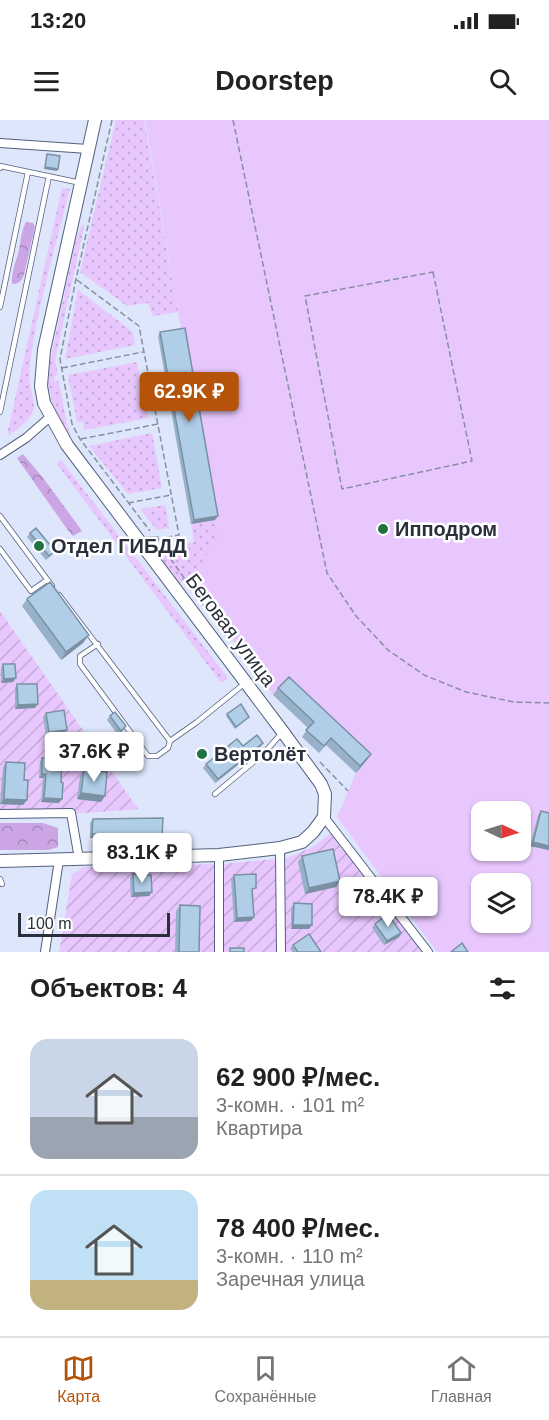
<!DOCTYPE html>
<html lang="ru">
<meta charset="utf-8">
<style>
:root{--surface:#fff;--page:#f2f2f2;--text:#222;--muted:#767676;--line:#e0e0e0;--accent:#b45309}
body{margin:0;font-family:Arial,sans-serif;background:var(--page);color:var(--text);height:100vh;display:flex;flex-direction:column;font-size:22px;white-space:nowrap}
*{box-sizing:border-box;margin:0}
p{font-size:20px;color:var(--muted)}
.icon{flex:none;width:33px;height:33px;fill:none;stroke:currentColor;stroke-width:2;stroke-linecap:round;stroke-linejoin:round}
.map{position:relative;height:832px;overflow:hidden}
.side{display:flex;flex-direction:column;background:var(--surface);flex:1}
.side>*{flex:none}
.needle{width:39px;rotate:94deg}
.tools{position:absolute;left:471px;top:681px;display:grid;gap:12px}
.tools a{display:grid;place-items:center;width:60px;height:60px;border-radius:12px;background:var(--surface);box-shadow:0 2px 4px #0004;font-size:30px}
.scale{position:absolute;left:18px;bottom:15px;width:152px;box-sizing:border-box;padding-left:6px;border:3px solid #2a2f3c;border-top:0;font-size:16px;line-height:21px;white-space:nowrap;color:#2a2f3c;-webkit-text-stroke:4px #fff;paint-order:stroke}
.price{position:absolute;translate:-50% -51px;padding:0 14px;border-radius:6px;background:#fff;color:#222;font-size:20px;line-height:39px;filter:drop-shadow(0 2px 3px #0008)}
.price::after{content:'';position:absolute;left:50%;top:36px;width:18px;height:14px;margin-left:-9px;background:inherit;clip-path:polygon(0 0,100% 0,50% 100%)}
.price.current{background:var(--accent);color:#fff}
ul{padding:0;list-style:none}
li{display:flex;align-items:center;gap:18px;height:150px;padding:0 30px}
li+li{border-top:2px solid var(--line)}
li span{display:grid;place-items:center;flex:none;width:168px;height:120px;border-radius:18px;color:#555}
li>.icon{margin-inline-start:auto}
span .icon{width:72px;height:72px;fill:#fffc;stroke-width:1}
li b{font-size:26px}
h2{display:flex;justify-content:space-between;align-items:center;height:72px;padding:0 30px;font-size:26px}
.status{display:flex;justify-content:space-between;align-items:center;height:42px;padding:0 30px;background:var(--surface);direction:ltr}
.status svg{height:16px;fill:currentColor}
header{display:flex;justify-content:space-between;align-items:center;height:78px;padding:0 30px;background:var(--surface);font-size:27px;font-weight:800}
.menu{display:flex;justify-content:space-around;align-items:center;height:84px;border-top:2px solid var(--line);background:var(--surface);font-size:16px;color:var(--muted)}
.menu a{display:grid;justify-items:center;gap:3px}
.menu .current{color:var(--accent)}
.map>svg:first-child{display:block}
.grass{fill:url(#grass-dots)}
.forest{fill:url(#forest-crowns)}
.garden{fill:url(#garden-furrows)}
.pitch{fill:#e7c7fd;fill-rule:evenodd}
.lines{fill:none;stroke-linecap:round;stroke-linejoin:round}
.lane-casing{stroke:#54607d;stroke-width:6}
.street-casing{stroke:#54607d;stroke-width:10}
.secondary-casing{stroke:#54607d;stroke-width:14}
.path{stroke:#888fa0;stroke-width:1.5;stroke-dasharray:6 3;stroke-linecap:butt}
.lane{stroke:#fff;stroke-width:4.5}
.street{stroke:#fff;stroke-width:8}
.secondary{stroke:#fff;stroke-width:12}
.wall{fill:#97b1c8}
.shaded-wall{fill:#7b90a2}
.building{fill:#b0cee8;stroke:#7b90a2;stroke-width:1.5}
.poi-dot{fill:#207243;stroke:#fff;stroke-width:2}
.labels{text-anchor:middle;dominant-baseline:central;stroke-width:5;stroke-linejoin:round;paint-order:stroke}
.poi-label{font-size:20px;font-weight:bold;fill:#2a2f3c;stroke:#fff;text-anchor:start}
.street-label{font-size:20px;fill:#2a2f3c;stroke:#fff}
</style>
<div class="status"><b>13:20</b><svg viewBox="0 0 49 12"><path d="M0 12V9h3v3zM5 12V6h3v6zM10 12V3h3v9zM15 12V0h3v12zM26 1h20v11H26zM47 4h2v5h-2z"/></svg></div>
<header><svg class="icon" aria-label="menu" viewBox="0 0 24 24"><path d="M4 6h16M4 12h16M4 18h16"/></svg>Doorstep<svg class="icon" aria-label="search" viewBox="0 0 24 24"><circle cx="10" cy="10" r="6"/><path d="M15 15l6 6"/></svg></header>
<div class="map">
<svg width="549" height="832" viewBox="0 0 549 832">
<defs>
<pattern id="grass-dots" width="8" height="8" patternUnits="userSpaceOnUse" patternTransform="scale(1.5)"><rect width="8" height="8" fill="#e7c7fd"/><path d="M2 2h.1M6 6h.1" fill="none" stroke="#c6abda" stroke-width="1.8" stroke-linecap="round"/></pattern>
<pattern id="forest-crowns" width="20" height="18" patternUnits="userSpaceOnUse" patternTransform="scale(1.5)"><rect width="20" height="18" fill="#cca5e5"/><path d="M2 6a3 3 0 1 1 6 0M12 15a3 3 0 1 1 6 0" fill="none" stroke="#a687bb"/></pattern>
<pattern id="garden-furrows" width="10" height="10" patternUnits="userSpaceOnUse" patternTransform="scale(1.5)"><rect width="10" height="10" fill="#e7c7fd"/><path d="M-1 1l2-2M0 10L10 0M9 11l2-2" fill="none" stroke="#c6abda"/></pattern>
</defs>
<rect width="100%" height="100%" fill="#dde6fb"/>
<path class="grass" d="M116 0H144L178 192 153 196 148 183 127 186 80 152Z
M62 68 70 69C56 124 39 180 31 236 30 244 29 252 29 259 30 268 36 283 33 291 30 300 16 312 7 315Z
M85 103 55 240 58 255 54 257 55 262 59 261 67 305 71 316 68 318 54 291 48 264 50 241 76 119 81 107Z
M78 170 133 212 135 225 65 239Z
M137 242 148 298 84 310 83 302H77L68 255Z
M152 313 162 368 128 374 89 326Z
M61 340 228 558 221 563 57 344Z
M165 385 169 408 157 410 140 389Z
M215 400 218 418 193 457 178 464 152 429 194 422 191 404Z"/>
<path class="forest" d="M26 102 33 103 35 106 24 155C21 161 19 164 12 164 11 152 16 142 19 130 21 120 21 111 26 102Z
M23 334 44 359 82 411 73 416 67 409 17 338Z
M0 703H43L58 708V727L48 730H0Z"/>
<path class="garden" d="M0 491 138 689 71 694H0Z
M333 711 426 832H59L72 755 83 747 221 744 287 738 315 726Z"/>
<path class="pitch" d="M145 0H549V832H437L337 697 356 653 366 642 273 575 188 459 193 457 217 418ZM482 692H520V730H482ZM482 764H520V802H482Z"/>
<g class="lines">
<g class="lane-casing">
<path id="lane" d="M0 48V46L81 63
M0 187 28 52
M0 292 49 56
M0 396 52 466
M141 420 156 419
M0 429 31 471 47 460
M59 475 170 621 197 602 244 564
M98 524 80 536V544L148 636H157L168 628 170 621
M215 674 264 633 281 614
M0 759 2 764"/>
</g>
<g class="street-casing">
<path id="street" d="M0 23 88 29
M0 335 26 318 50 297
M0 694 71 693 79 739
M324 697 428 832
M280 728 281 832
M219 735V832
M45 832 59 740"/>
</g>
<g class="secondary-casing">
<path id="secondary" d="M0 741 219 735 280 728 302 722 313 712 324 697 325 674 321 664 283 612 67 325 44 283 41 266 44 230 95 0"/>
</g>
<path class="path" d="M112 0 76 159 60 239 72 304 80 319 150 411
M233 0 327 453 356 496 388 530 424 555 466 572 514 582 549 583
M433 152 472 341 342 369 305 176Z
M77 160 139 206 179 415 163 418
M62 248 143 232
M81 319 158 304
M128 383 171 375
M160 424 227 518
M320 642 348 671"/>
<use href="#lane" class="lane"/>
<use href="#street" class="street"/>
<use href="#secondary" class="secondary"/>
</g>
<path class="wall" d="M160 212 215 400 191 404 158 216Z
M30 413 55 431 52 435 46 440 27 417Z
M27 479 83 523 61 540 22 486Z
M3 544 13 562 1 563V548Z
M17 564 35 588 15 589V568Z
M278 568 371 634 366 641 356 653 326 625 319 633 302 617 308 608 273 575Z
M46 593 67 610 64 614 46 616 43 597Z
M227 594 249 597 235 609 226 596Z
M110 596 126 606 123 610 118 615 107 600Z
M74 621 80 640 70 639 71 625Z
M263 623 260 627 215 663 203 648 206 644 243 626Z
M42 638 59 683 41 682 43 658H39L40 642Z
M6 642 24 660 27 680 23 685 0 684 3 647Z
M84 650 101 682 77 679 80 656Z
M541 691 549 730 530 726 538 695Z
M93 699 160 721 141 722V720H115V718H90V703Z
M302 736 340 761 336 767 305 774 298 742Z
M133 754 152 772 149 776 131 777 130 758Z
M234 755 253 772H252L254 797 251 801 234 802 231 759Z
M294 783 309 809H291V788Z
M180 785 199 832H175L176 791Z
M375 804 401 813 399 817 384 825 372 808Z
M293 825 321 832H293L290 829Z"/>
<path class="shaded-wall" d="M45 47 58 49 57 51 44 49Z
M218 396 215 400 191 404 194 400Z
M89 515 83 523 61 540 66 532Z
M16 558 13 562 1 563 4 559Z
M38 584 35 588 15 589 18 585Z
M67 610 64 614 46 616 49 612Z
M263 623 260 627 215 663 218 659Z
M371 634 366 641 356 653 360 646Z
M73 635 83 636 80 640 70 639Z
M42 654H46L43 658H39Z
M81 673 105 676 101 682 77 679Z
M44 678 62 679 59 683 41 682Z
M4 679 27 680 23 685 0 684Z
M92 714H117L115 718H90Z
M117 716H144L141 720H115Z
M162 717 160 721 141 722 144 718Z
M533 722 549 726V730L530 726Z
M340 761 336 767 305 774 309 768Z
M152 772 149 776 131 777 134 773Z
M254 797 251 801 234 802 237 798Z
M293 805H312L309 809H291Z
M401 813 399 817 384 825 387 821Z"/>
<path class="building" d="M47 34 60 36 58 49 45 47Z
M185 208 218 396 194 400 160 212Z
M36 408 55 431 49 436 30 413Z
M50 462 89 515 66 532 27 479Z
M3 544H15L16 558 4 559Z
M289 557 371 634 360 646 331 618 324 626 306 610 314 602 278 568Z
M17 564H37L38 584 18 585Z
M241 584 249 597 236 607 227 594Z
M64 590 67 610 49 612 46 593Z
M115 592 126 606 121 611 110 596Z
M257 615 263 623 218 659 206 644 237 619 243 626Z
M74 621 84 622 83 636 73 635Z
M42 638H62L61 662 63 663 62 679 44 678 46 654H42Z
M6 642 25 643 24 660H28L27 680 4 679Z
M84 650 107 652 105 676 81 673Z
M541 691 549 693V726L533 722Z
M163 698 162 717 144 718V716H117V714H92L93 699Z
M333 729 340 761 309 768 302 736Z
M133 754 151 755 152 772 134 773Z
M256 754V768L252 769 254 797 237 798 234 755Z
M294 783 312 784V805H293Z
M180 785 200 786 199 832H179Z
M388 794 401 813 387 821 375 804Z
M309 814 321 832H298L293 825Z
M462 823 468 832H451Z
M230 828H244V832H230Z"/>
<g class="poi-dot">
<circle cx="383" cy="409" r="6"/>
<circle cx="39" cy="426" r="6"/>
<circle cx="202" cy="634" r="6"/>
</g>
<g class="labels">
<g class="poi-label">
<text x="395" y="409">Ипподром</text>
<text x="51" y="426">Отдел ГИБДД</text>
<text x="214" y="634">Вертолёт</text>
</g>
<g class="street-label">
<text transform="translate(231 510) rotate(53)">Беговая улица</text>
</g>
</g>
</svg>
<div class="tools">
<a><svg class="needle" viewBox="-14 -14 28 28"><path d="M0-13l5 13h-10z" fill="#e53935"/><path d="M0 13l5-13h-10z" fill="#767676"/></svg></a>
<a><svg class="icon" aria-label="layers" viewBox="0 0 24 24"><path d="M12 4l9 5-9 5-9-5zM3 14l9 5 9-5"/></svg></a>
</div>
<div class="scale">100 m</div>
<b class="price current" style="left:189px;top:303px">62.9K ₽</b>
<b class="price" style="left:94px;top:663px">37.6K ₽</b>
<b class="price" style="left:142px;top:764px">83.1K ₽</b>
<b class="price" style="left:388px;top:808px">78.4K ₽</b>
</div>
<section class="side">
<h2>Объектов: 4<svg class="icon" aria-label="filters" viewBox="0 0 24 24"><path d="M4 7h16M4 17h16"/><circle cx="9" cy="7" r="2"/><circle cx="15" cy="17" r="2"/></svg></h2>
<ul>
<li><span style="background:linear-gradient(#c9d6e8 65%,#9aa5b1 0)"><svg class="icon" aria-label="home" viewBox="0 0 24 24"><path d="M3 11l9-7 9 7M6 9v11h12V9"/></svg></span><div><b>62 900 ₽/мес.</b><p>3-комн. · 101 m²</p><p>Квартира</p></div></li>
<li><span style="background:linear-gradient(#bfe0f5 75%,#c2b280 0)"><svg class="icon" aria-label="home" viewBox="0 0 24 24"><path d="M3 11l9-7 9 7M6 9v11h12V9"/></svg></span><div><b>78 400 ₽/мес.</b><p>3-комн. · 110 m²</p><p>Заречная улица</p></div></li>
</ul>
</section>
<nav class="menu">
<a class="current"><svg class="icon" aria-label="map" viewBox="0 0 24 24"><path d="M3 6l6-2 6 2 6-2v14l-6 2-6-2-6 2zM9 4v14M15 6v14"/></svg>Карта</a>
<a><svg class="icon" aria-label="saved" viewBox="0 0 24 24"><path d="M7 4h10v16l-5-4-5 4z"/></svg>Сохранённые</a>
<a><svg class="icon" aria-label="home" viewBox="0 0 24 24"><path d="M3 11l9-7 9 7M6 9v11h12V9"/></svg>Главная</a>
</nav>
